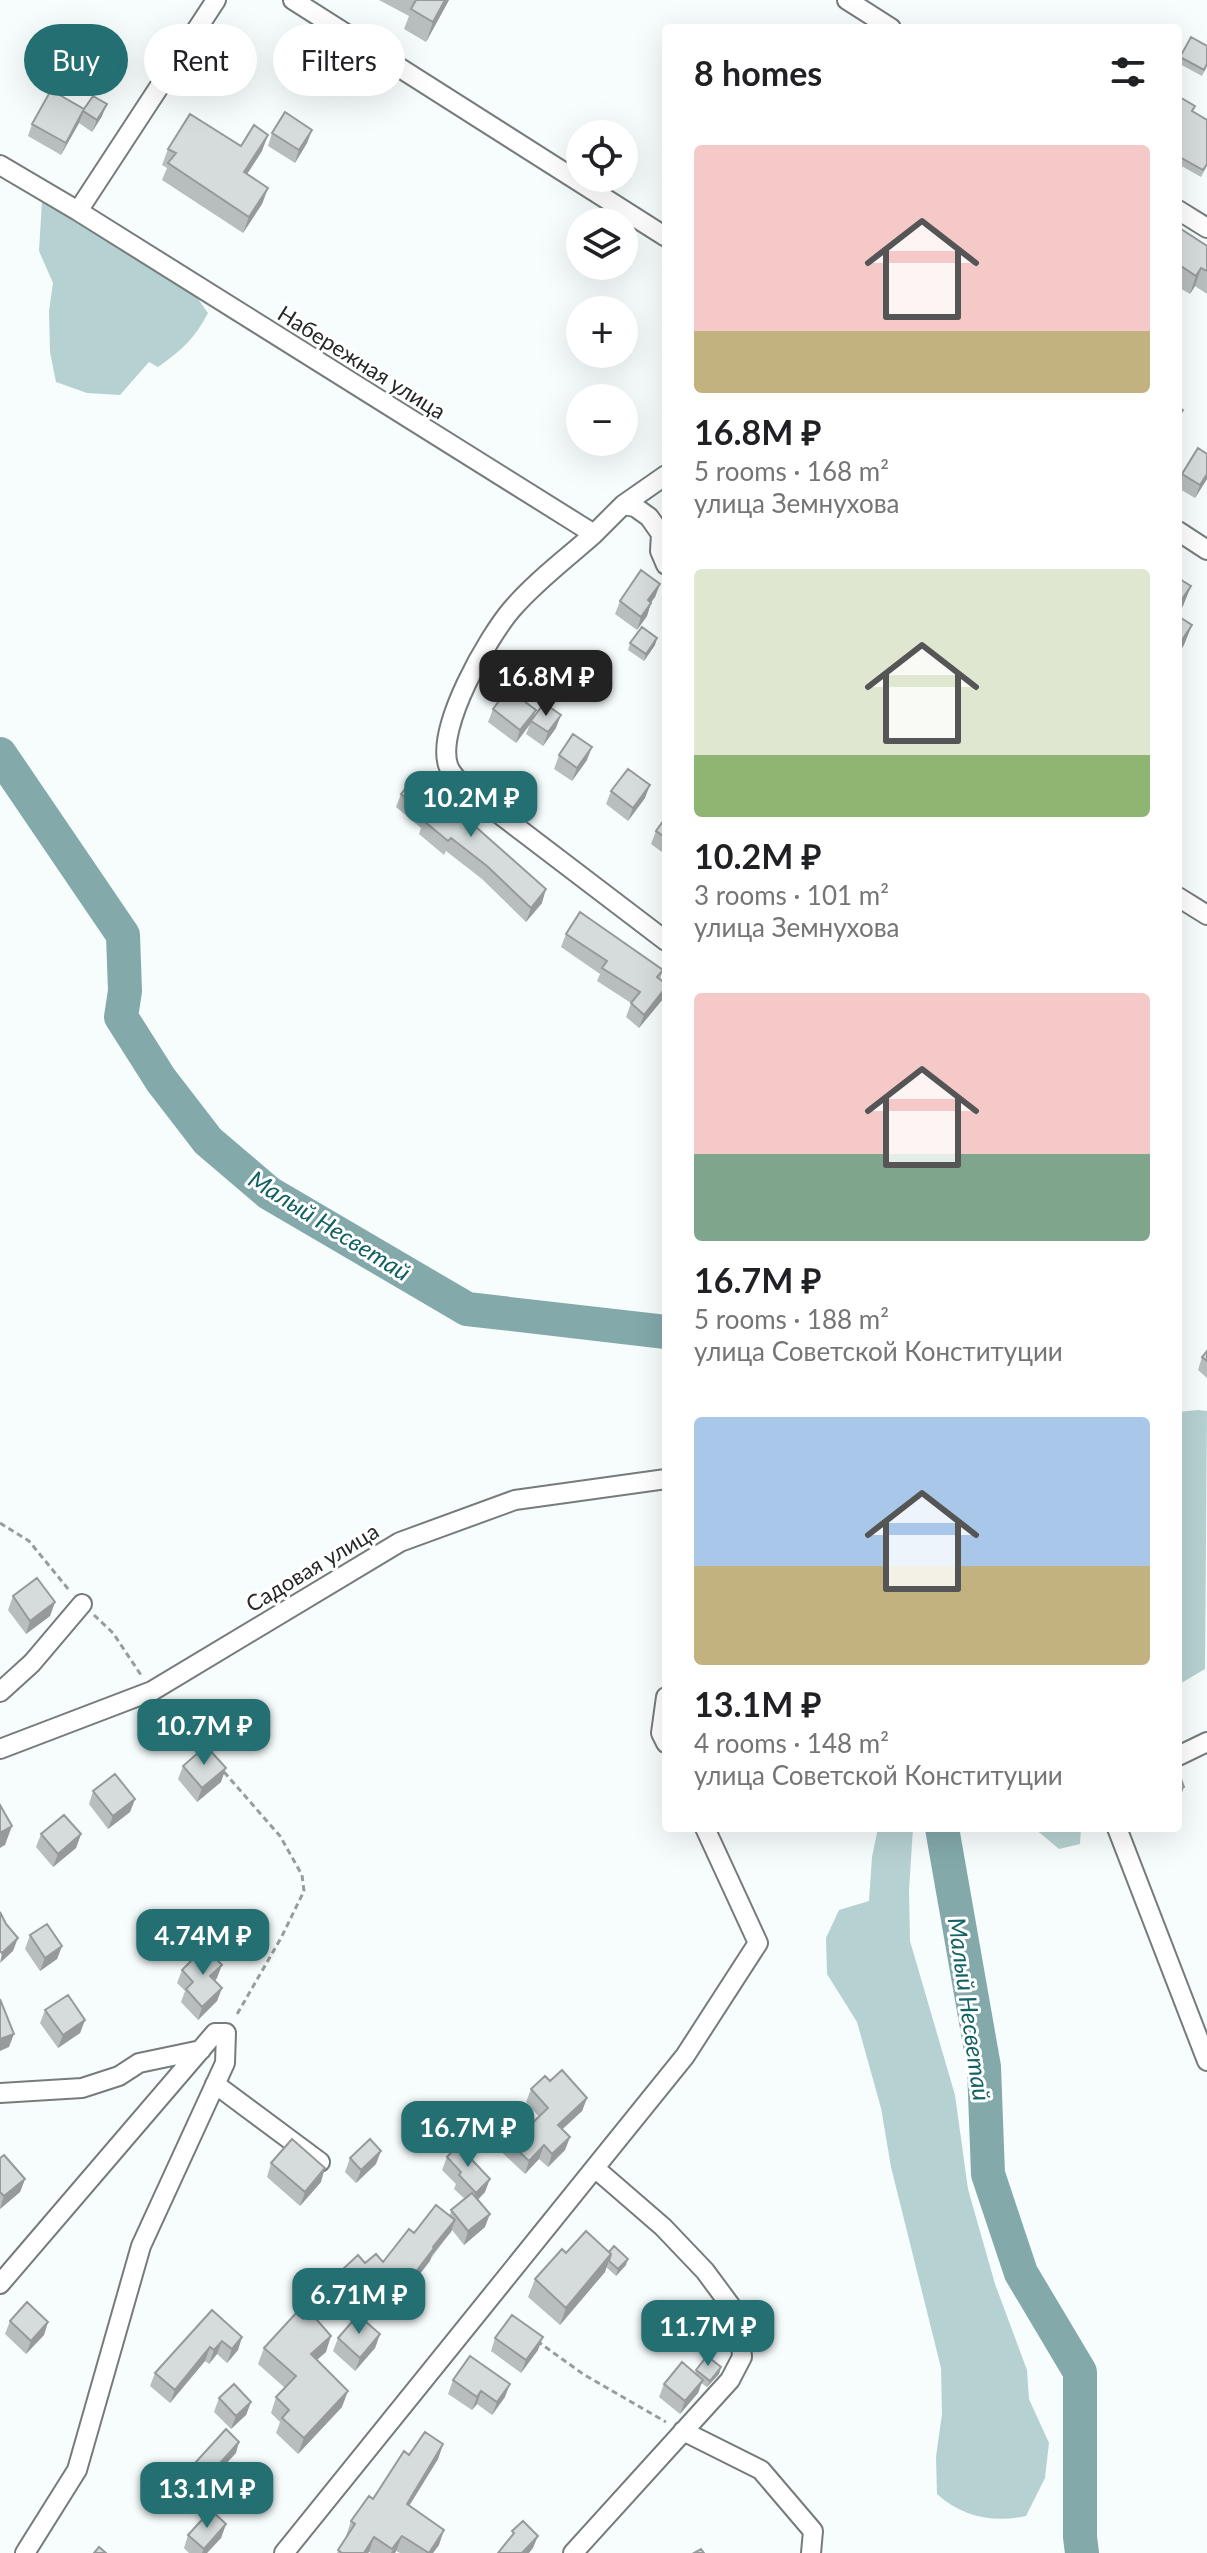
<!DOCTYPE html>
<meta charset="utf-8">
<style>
:root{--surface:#fff;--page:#f2f2f2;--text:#202124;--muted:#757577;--accent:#236f71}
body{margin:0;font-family:Lato,sans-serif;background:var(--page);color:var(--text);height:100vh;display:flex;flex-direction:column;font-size:30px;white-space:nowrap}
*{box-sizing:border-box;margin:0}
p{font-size:26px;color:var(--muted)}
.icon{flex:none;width:44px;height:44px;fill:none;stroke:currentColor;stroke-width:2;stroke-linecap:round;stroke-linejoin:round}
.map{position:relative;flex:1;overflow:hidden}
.sheet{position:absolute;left:662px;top:24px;width:520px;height:1808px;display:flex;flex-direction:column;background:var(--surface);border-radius:8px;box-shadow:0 8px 32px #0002}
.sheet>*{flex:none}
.top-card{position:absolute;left:24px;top:24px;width:518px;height:72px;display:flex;gap:16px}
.tools{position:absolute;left:566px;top:120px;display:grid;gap:16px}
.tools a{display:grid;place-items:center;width:72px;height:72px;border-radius:50%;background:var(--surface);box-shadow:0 8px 32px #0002;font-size:40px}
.price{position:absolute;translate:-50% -68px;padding:0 18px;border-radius:16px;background:var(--accent);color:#fff;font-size:26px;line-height:52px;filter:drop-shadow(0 2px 4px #0008)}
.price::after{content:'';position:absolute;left:50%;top:48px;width:24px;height:18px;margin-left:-12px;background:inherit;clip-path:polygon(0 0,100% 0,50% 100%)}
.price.active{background:#222;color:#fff}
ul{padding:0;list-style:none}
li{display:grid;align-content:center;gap:16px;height:424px;padding:0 32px}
li span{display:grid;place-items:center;height:248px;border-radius:8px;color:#555}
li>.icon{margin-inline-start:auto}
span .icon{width:144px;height:144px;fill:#fffc;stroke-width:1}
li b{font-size:34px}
h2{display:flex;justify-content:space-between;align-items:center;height:96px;padding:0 32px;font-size:34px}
.pill{padding:0 28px;border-radius:36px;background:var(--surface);box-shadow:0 8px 32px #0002;font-size:28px;line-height:72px}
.pill.active{background:var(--accent);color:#fff}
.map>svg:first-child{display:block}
.green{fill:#b6d1d1}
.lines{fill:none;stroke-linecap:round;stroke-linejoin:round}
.river{stroke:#83a9aa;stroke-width:34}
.minor-casing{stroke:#767b7b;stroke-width:22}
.path{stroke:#989c9c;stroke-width:3;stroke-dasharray:6 4;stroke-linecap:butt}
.minor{stroke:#fff;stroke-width:18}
.wall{fill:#b8bdbd}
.shaded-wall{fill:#969a9a}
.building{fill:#d6dcdc;stroke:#969a9a;stroke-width:2}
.labels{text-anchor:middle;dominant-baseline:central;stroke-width:6;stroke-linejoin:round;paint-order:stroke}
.street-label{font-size:22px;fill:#262828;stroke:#fff}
.water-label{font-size:24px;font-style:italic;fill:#126264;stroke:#fff}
</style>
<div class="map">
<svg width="1207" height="2553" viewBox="0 0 1207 2553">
<rect width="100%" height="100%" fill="#f7fdfd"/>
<path class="green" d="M61 195 127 229 187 283 208 313C196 337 180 352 158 367L149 362 120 395 87 393 56 382 50 352 49 311 53 283 39 251 42 201Z
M1198 1410 1207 1411 1205 1669 1178 1685V1412Z
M878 1828H913L909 1890 910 1941 955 2095 968 2189 995 2284 1027 2370 1029 2399 1049 2443 1045 2478 1026 2516C993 2523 962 2517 937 2494L936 2457 942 2414 941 2368 891 2167 881 2108 857 2022 827 1974 826 1938 839 1910 869 1901 872 1857Z
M1034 1828H1081L1080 1844 1059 1849Z"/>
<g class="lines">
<path class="river" d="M0 754 123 935 125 991 121 1017 161 1080 208 1141 269 1193 467 1309 666 1332
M942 1828 984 2067 988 2174 1021 2273 1080 2372V2537L1082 2553"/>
<g class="minor-casing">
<path id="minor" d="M293 0 666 237
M847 0 891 28
M0 165 78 211 594 534 623 505 635 507 649 517 661 534 660 551 666 565
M1178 210 1207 228
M78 211 216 0
M623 505 666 475
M1178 531 1207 550
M594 534C567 558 536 581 512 609 488 637 436 727 448 765 452 778 467 788 477 797L666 941
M1178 897 1207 915
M0 1692 32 1663 82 1604
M666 1697 661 1733 666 1743
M0 1749 152 1691 400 1542 515 1500 666 1479
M1178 1756 1207 1742
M1117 1828 1207 2061
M215 2084 320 2162
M0 2093 82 2088 119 2076 139 2063 201 2050
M0 2284 215 2033H226L225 2063 141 2246 77 2470 25 2553
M683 2431 761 2470 813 2531 811 2553
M284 2553 685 2056 758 1943 705 1828
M573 2553 730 2380 742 2357 739 2317 705 2271 663 2227 596 2169"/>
</g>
<path class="path" d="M0 1523 29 1541 69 1590
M94 1615 113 1633 141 1675
M166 1706 206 1752
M224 1772 280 1836 302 1875 304 1891 281 1938 236 2016
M537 2341 583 2374 666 2422"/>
<use href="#minor" class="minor"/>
</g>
<path class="wall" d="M379 0H449L426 42 404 29 409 16Z
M1180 57 1207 66 1202 76 1178 63Z
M1178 96 1193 112 1207 166 1201 177 1178 164Z
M84 109 102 116 92 132 79 123 61 155 28 136 32 124Z
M312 130 307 143 295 163 268 146 272 133Z
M241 146 262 151 247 174 268 188 262 204 243 233 162 180 167 168 162 165 168 149Z
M1178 227 1207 246V294L1195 286 1190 294 1178 287Z
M1182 474 1207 479 1195 498 1178 488Z
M660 584 655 597 651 602 647 616 637 630 615 614 620 601Z
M630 643 655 645 644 661 628 650Z
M493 709 536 710 532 719 556 728 543 746 526 734 530 724 516 743 488 722Z
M559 755 587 760 572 781 554 769Z
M436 788 434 791 542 903 526 922 482 879 446 851 444 855 419 834 421 828 396 807 401 794Z
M611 791 645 798 628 821 606 804Z
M666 817V855L651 844 656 831Z
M566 934 663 970 660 979 666 984V990L663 999 639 1028 626 1017 631 1003 597 981 600 974 561 947Z
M1207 1351V1378L1198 1370 1202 1357Z
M13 1596 55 1602 50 1616 26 1634 8 1610Z
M183 1766 221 1782 197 1802 178 1779Z
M93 1791 135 1799 130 1812 108 1829 89 1804Z
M41 1834H81L76 1848 53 1867 36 1847Z
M30 1935 62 1946 57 1959 40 1971 25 1949Z
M182 1970 217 1978 215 1981 222 1988 217 2001 198 2020 181 2002 185 1991 177 1983Z
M45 2010 85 2020 80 2033 58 2048 40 2023Z
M550 2081 587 2098 582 2111 562 2129 570 2137 565 2150 548 2167 539 2159 525 2174 479 2131 484 2118 505 2116 527 2128 539 2117 526 2102 531 2089Z
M447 2157 485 2192 478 2200 485 2227 464 2245 452 2230 409 2288 406 2296 393 2306 379 2289 360 2305 339 2280 344 2268 365 2263 383 2262 414 2233 450 2215 451 2210 465 2199 454 2189 456 2184 442 2170Z
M0 2158 25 2179 20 2192 0 2209Z
M350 2158 376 2164 356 2183 345 2172Z
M271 2163 321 2182 300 2206 267 2177Z
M609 2252 626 2265 616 2276 606 2267 605 2272 560 2325 528 2297 535 2279 566 2253Z
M212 2310 242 2337 238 2350 227 2363 217 2354 209 2364 205 2361 170 2403 150 2386 155 2373Z
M10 2321 48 2322 44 2335 26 2354 5 2334Z
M380 2334 375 2348 355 2371 333 2351 338 2338Z
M495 2338 538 2350 521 2373 491 2351Z
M264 2348 326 2352 317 2360 342 2407 298 2454 276 2433 280 2422 271 2413 276 2397 285 2388 258 2364Z
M721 2367 719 2374 707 2387 701 2383 698 2393 680 2414 659 2397 664 2384 695 2374 696 2370Z
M453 2380 505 2397 492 2415 477 2404 472 2410 448 2394Z
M219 2398 251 2402 246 2415 231 2429 214 2412Z
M443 2444 438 2459 409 2506 439 2545 433 2553H400L396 2551 395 2553H371L369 2552 368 2553H337L347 2536H346L351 2521 373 2499 409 2455Z
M236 2453 223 2467 227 2486 214 2498 191 2474 195 2463Z
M226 2524 221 2538 207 2553H189L184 2548 188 2535Z"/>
<path class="shaded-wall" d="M445 0H449L426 42 433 22Z
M107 104 102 116 92 132 97 120Z
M83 111 79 123 61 155 66 143Z
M312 130 307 143 295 163 299 150Z
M268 135 262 151 238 188 244 172Z
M268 188 262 204 243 233 249 217Z
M1201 268 1195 286 1190 294 1196 276Z
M1207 474V479L1195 498 1200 485Z
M660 584 655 597 643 614 648 600Z
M1191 586 1183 606 1178 614V605Z
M651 603 647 616 637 630 641 617Z
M1192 625 1184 645 1178 655V649L1180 643Z
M657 638 655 645 644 661 646 654Z
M536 710 531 723 516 743 520 730Z
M561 715 556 728 543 746 548 732Z
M592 747 587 760 572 781 577 768Z
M650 785 645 798 628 821 633 808Z
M546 889 542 903 526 922 531 908Z
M666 987 663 999 639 1028 644 1015Z
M55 1602 50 1616 26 1634 30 1621Z
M226 1768 221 1782 197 1802 202 1788Z
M1184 1787 1179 1801H1178V1789Z
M135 1799 130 1812 108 1829 113 1816Z
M12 1826 5 1845 0 1848V1833Z
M81 1834 76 1848 53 1867 58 1854Z
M18 1938 13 1951 0 1963 2 1953Z
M62 1946 57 1959 40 1971 45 1958Z
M222 1965 217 1978 205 1989 210 1976Z
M222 1988 217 2001 198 2020 202 2007Z
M85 2020 80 2033 58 2048 63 2035Z
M14 2034 9 2047 0 2051V2039Z
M587 2098 582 2111 553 2138 558 2125Z
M570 2137 565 2150 548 2167 552 2154Z
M544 2145 539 2159 525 2174 529 2161Z
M381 2151 376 2164 356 2183 361 2170Z
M325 2168 321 2182 300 2206 305 2192Z
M25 2179 20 2192 0 2209 4 2196Z
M490 2179 485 2192 471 2206 476 2193Z
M490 2214 485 2227 464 2245 468 2231Z
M455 2220 451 2232 432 2255 430 2261 409 2288 406 2296 393 2306 398 2294Z
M611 2254 605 2272 560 2325 566 2308Z
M628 2259 626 2265 616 2276 618 2269Z
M384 2277 379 2289 360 2305 364 2293Z
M48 2322 44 2335 26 2354 31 2341Z
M380 2334 375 2348 355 2371 360 2358Z
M331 2336 326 2352 305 2370 311 2354Z
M242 2337 238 2350 227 2363 232 2349Z
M543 2337 538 2350 521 2373 526 2360Z
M222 2341 217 2354 209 2364 214 2350Z
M210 2347 205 2361 170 2403 175 2390Z
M721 2367 719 2374 707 2387 710 2381Z
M703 2380 698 2393 680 2414 685 2401Z
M510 2384 505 2397 492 2415 497 2402Z
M348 2391 342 2407 298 2454 304 2438Z
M481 2391 477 2404 472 2410 477 2397Z
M251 2402 246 2415 231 2429 236 2416Z
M239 2442 236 2453 216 2474 220 2463Z
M443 2444 438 2459 401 2519 407 2504Z
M231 2475 227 2486 214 2498 218 2487Z
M226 2524 221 2538 207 2553H202L204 2549Z
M444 2530 439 2545 433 2553H429Z
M402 2536 396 2551 395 2553H391Z
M538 2536 533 2548 529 2553H522Z
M374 2537 369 2552 368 2553H364Z"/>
<path class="building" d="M416 0H445L433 22 411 9Z
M1191 37 1207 46V64L1204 70 1180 57Z
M51 90 84 109 93 96 107 104 97 120 83 111 66 143 32 124Z
M1178 96 1195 106 1192 111 1207 120V164L1203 170 1178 156Z
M285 112 312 130 299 150 272 133Z
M190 114 241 146 254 125 268 135 244 172 268 188 249 217 168 163 176 153 168 149Z
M1178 227 1207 246V271L1201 268 1196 276 1178 264Z
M1178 407 1183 410 1178 417Z
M1198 448 1207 454V474L1200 485 1182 474Z
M641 570 660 584 648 600 651 603 641 617 620 601Z
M1178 578 1191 586 1178 605Z
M1178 616 1192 625 1180 643 1178 641Z
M642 627 657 638 646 654 630 643Z
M508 689 536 710 520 730 493 709Z
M544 703 561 715 548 732 531 721Z
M573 734 592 747 577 768 559 755Z
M628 769 650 785 633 808 611 791Z
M418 773 436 788 434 790 546 889 531 908 487 866 451 838 448 841 424 821 428 816 401 794Z
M666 817V838L656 831Z
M580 912 663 970 657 977 666 984V987L644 1015 631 1003 640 992 602 968 607 961 566 934Z
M1207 1351V1361L1202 1357Z
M37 1578 55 1602 30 1621 13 1596Z
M206 1746 226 1768 202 1788 183 1766Z
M1178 1771 1184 1787 1178 1789Z
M115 1774 135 1799 113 1816 93 1791Z
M0 1805 12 1826 0 1833Z
M64 1815 81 1834 58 1854 41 1834Z
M0 1912 6 1924 18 1938 2 1953 0 1951Z
M47 1924 62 1946 45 1958 30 1935Z
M205 1947 222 1965 210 1976 222 1988 202 2007 186 1989 193 1982 182 1970Z
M68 1995 85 2020 63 2035 45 2010Z
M0 1999 14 2034 0 2039Z
M562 2070 587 2098 558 2125 570 2137 552 2154 544 2145 529 2161 484 2118 495 2106 505 2116 509 2111 527 2128 548 2108 531 2089 545 2076 550 2081Z
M292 2139 325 2168 305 2192 271 2163Z
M370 2139 381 2151 361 2170 350 2158Z
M458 2145 490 2179 476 2193 459 2175 461 2172 447 2157Z
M4 2155 25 2179 4 2196 0 2192V2158Z
M472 2193 490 2214 468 2231 451 2210Z
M436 2205 455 2220 433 2247 434 2248 409 2281 411 2283 398 2294 384 2277 364 2293 344 2268 358 2255 365 2263 376 2254 383 2262 409 2229 414 2233Z
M586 2231 611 2254 566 2308 535 2279 562 2249 566 2253Z
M614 2246 628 2259 618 2269 609 2261 611 2254 609 2252Z
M27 2302 48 2322 31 2341 10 2321Z
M212 2310 242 2337 232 2349 222 2341 214 2350 210 2347 175 2390 155 2373Z
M297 2312 303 2319 311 2313 331 2336 311 2354 348 2391 304 2438 282 2418 289 2410 276 2397 296 2376 264 2348Z
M358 2315 380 2334 360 2358 338 2338Z
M512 2315 543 2337 526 2360 495 2338Z
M470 2356 510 2384 497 2402 481 2391 477 2397 453 2380Z
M707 2356 721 2367 710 2381 696 2370Z
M682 2362 703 2380 685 2401 664 2384Z
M234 2384 251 2402 236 2416 219 2398Z
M226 2429 239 2442 220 2463 231 2475 218 2487 195 2463Z
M425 2432 443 2444 407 2504 444 2530 429 2553 402 2536 392 2549 374 2537 364 2553H342L338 2550 355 2524 351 2521 369 2496 373 2499 404 2451 409 2455Z
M211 2510 226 2524 204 2549 188 2535Z
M523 2521 538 2536 522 2553H498L514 2533 512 2531Z
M99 2547 106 2553H94Z
M701 2549 704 2553H694Z"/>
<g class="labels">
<g class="street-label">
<text transform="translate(362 362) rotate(32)">Набережная улица</text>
<text transform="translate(312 1567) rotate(-31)">Садовая улица</text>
</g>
<g class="water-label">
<text transform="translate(330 1225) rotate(32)">Малый Несветай</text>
<text transform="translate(970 2009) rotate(82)">Малый Несветай</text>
</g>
</g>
</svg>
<div class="tools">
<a><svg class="icon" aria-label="locate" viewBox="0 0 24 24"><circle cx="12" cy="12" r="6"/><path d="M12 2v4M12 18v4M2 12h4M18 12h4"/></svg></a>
<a><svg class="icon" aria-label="layers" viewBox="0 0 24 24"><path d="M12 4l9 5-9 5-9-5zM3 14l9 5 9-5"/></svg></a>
<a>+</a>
<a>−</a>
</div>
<b class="price active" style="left:546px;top:718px">16.8M ₽</b>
<b class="price" style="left:471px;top:839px">10.2M ₽</b>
<b class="price" style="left:204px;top:1767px">10.7M ₽</b>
<b class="price" style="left:203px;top:1977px">4.74M ₽</b>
<b class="price" style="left:468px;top:2169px">16.7M ₽</b>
<b class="price" style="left:359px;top:2336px">6.71M ₽</b>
<b class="price" style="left:708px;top:2368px">11.7M ₽</b>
<b class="price" style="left:207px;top:2530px">13.1M ₽</b>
<div class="top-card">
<a class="pill active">Buy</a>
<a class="pill">Rent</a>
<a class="pill">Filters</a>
</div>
<section class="sheet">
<h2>8 homes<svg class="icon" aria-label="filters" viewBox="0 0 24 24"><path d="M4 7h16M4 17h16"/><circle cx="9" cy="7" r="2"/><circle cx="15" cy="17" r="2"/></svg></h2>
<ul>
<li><span style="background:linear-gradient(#f6c9c9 75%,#c2b280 0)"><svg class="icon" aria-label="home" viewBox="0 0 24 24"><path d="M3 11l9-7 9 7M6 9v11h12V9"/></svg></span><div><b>16.8M ₽</b><p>5 rooms · 168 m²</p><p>улица Земнухова</p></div></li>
<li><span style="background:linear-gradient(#dfe7d0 75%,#8fb573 0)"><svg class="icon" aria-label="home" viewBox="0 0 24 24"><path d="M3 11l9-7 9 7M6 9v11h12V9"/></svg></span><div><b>10.2M ₽</b><p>3 rooms · 101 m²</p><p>улица Земнухова</p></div></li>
<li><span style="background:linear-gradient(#f6c9c9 65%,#7fa58c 0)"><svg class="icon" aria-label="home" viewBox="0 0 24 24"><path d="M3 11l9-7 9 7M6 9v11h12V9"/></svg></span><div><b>16.7M ₽</b><p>5 rooms · 188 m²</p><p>улица Советской Конституции</p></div></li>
<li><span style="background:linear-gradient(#a9c7e8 60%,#c2b280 0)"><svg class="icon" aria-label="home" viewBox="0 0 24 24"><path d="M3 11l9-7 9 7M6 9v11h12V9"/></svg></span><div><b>13.1M ₽</b><p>4 rooms · 148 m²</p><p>улица Советской Конституции</p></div></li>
</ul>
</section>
</div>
